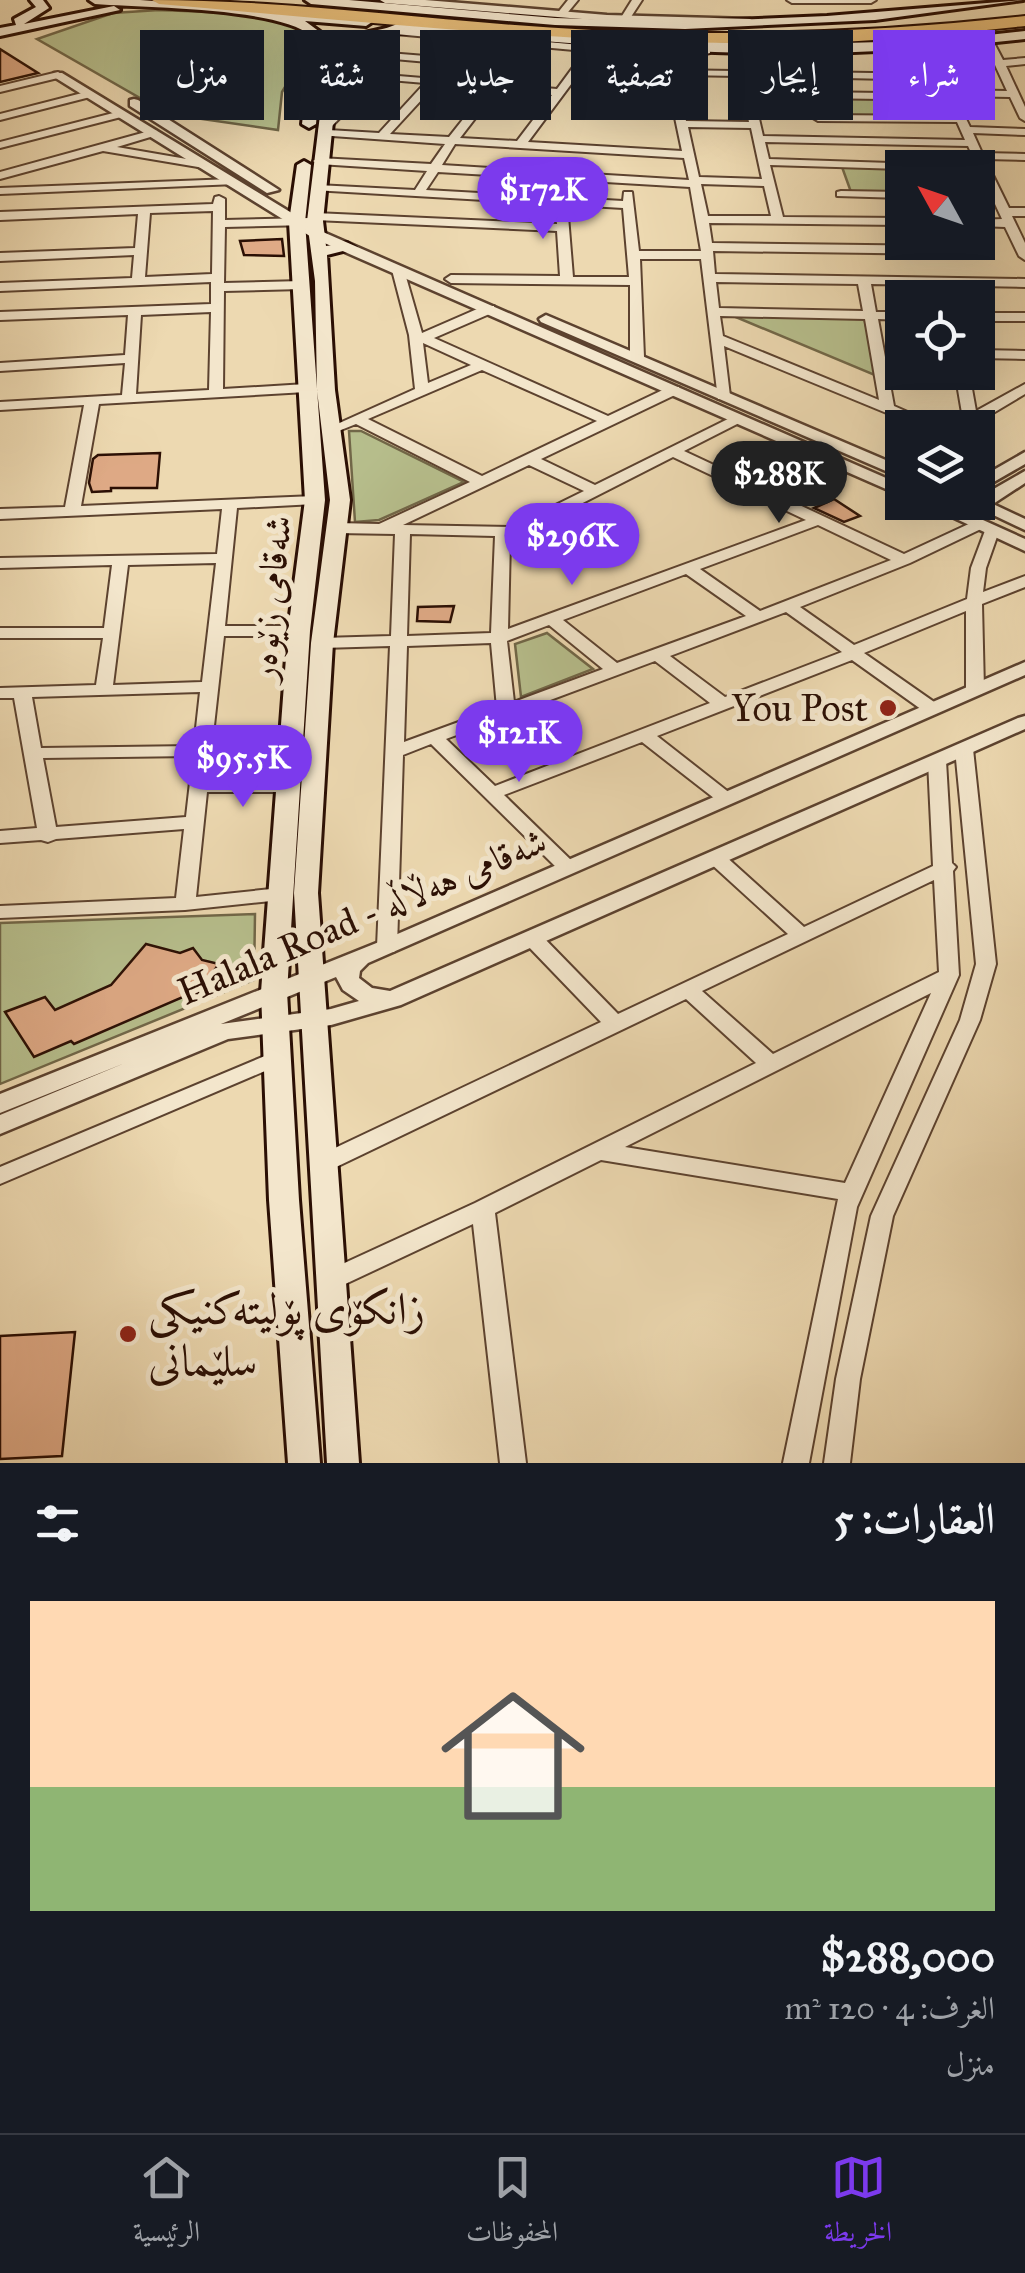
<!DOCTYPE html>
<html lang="ar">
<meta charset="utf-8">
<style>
:root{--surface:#171b24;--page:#20242c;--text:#f1f3f6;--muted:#9ea1a6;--line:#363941;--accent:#7c3aed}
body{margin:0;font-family:"IM FELL Great Primer",Amiri,serif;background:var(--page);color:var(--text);direction:rtl;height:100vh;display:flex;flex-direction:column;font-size:38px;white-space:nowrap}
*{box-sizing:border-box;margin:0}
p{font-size:32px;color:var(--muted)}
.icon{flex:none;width:55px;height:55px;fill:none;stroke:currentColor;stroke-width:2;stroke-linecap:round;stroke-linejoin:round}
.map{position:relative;height:1463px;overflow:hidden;direction:ltr}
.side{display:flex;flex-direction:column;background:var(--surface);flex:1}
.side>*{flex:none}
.banner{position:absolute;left:30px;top:30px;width:965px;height:90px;direction:rtl;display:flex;gap:20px}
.needle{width:65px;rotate:310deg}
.buttons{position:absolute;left:885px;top:150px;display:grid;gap:20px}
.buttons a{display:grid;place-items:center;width:110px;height:110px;border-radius:0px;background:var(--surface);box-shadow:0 10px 40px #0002;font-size:50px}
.price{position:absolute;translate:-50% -85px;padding:0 22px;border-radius:35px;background:var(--accent);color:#fff;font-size:32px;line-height:65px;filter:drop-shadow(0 2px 5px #0008)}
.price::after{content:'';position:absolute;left:50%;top:60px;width:30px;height:22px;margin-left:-15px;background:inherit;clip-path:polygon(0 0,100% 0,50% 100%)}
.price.selected{background:#222;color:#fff}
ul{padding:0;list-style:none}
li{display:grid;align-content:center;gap:20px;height:530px;padding:0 30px}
li span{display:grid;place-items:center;height:310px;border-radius:0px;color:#555}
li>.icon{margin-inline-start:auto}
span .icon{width:180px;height:180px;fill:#fffc;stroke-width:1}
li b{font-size:42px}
h2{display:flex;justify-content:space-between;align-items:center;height:120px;padding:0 30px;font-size:42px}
.pill{padding:0 35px;border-radius:0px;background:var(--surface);box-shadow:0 10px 40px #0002;font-size:35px;line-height:90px}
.pill.selected{background:var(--accent);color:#fff}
.tabs{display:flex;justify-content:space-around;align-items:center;height:140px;border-top:2px solid var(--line);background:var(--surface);font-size:28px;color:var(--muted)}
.tabs a{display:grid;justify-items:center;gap:5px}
.tabs .selected{color:var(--accent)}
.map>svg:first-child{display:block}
.green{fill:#b7bf8d;stroke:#716748;stroke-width:2.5}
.building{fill:#dfaa86;stroke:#2b0f04;stroke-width:2.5}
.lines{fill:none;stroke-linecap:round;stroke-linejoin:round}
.minor-casing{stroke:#5c422f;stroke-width:4}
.tertiary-casing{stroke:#5c422f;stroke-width:5}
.secondary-casing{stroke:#2b0f04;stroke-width:6}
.trunk-casing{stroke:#2b0f04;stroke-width:4}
.minor{fill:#f3e6cc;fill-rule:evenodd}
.tertiary{fill:#f3e6cc;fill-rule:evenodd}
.secondary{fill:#f3e6cc;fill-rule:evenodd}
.trunk{fill:#e6bc78;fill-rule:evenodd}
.poi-dot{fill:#8f2418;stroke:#f3e6cc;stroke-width:4}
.labels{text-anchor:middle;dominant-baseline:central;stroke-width:10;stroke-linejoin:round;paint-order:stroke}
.street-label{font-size:38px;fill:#2b0f04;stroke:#f3e6cc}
.poi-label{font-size:38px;fill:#2b0f04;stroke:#f3e6cc;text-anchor:end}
.near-poi-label{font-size:45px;fill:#2b0f04;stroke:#f3e6cc;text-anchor:start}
</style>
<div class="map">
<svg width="1025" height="1463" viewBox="0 0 1025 1463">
<rect width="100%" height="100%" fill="#edd9b1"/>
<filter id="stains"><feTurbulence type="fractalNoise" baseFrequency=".002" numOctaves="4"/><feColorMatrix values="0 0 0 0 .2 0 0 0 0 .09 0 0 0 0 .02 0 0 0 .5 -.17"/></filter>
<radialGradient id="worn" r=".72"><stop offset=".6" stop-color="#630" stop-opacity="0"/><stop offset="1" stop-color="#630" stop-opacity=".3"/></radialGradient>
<path class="green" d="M159 10C194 12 291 10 311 40L306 63 289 65 293 74 282 92 278 130 168 114 37 39 113 13Z
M816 97 879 99 886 116 823 115Z
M842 167 902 168V192H851Z
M731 315 864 317 877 376Z
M349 431H361L464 482 379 520 355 522Z
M547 633 593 669 521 697 515 644Z
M255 914 254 980 0 1084V923Z"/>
<path class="building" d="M0 49 38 73 0 82Z
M282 239 284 256 244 255 240 241Z
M160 453 157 488H111V491L92 492 89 483 93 459 98 455Z
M834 499 860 516 844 522 814 508Z
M454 606 450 622 417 621 418 607Z
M146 944 180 953 193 948 202 960 219 964 213 972 220 980 200 990 193 998 185 996 74 1044 71 1041 34 1057 5 1012 45 997 55 1010 111 985Z
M75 1332 62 1456 0 1459V1336Z"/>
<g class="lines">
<g class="minor-casing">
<path id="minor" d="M568 0H578L564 17H558L556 15Z
M632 0H642L625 26H619L617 24Z
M787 0H876L871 3H792Z
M387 28 592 46 710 49V53L706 54 595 52 528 142 682 151 669 89 672 70 935 74 928 46 933 43 938 46 952 90 1007 91 984 41 992 39 1003 60 1025 58V64L1006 66 1025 107V121L1020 118 1010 97 955 96 970 127 1025 129V135L973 133 982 153 1025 154V160L985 159 1009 208H1025V216H1012L1025 243V260L1019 256 1005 227 978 226V220L1002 219 968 146 765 142 769 159 921 164 922 168 902 169 770 165 783 217 902 218V225L709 223 712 243 949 246 955 250 949 254 713 251 715 274 1025 279V287L871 284 876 312H902V320L878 319 894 406 944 428H923L724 346 730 396 728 399H718L701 259H640L644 357 637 361 630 357V285L451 283 445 279 451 275 560 276 557 231 315 220 309 225 225 227 224 283 302 281 308 285 302 289 224 291 223 389 306 384 313 388 306 392 99 404 81 506 315 496 322 500 315 504 237 508 225 626H299L307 631 299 636H224L208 780H289L298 786 289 792H207L196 897 281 888 291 894 281 900 185 910 0 918V906L176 898 184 829 56 839 48 842 41 840 0 843V831L37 828 14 698H0V688L96 685 103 638H0V628H104L112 565 0 568V558L217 554 222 509 0 519V509L65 507 84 405 0 410V402L122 395 125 363 0 371V363L125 355 128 315 0 320V312L211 304V282L0 291V283L132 278 134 255 0 261V253L135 248 138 214 0 220V212L213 204 215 197 219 196 225 199V220L310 218 315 213 557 224 556 216 562 212 568 216 573 277H629L623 208 313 190V186L317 185 415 190 427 171 319 164 313 161 319 158 431 164 445 144 318 135 319 127 368 78 330 75 326 74V70L557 89 585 51 384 33 382 31ZM681 75 739 76 749 122 686 121 679 89ZM749 76 937 80 954 116 822 115 815 98 883 99 888 96 883 93 752 91ZM378 79 425 83 379 133 328 130ZM436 84 487 89 449 137 390 134ZM497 90 552 95 517 141 460 138ZM754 97 804 98 813 118 818 121 957 122 965 140 763 136ZM688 127 751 128 762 179 699 177ZM455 144 684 158 689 180 442 165ZM438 172 690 187 701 251H639L632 192H624L623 201 426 190ZM701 184 764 186 771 216H708ZM213 211 212 274 145 277 150 213ZM716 282 858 284 863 311 719 308ZM211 312 209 390 136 394 141 315ZM720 316 865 319 879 400 723 336ZM216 563 202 682 113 685 128 565ZM200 692 194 746 41 748 32 697ZM193 756 186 817 56 827 43 758Z
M364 51 462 59 467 62 462 65 360 56V52Z
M58 72 63 75 62 77 0 92V86Z
M90 91 95 94 94 96 0 120V114Z
M121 111 126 114 125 116 0 148V142Z
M153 130 157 131V135L117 147 204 162 210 165 204 168 103 151 0 179V172Z
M232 179 236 180V184L0 194V188Z
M841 191 902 192V198L837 196V192Z
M398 266 404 270 422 333 484 306H494V312L434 338 608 416 669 387H679V393L541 459 595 485 738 414 745 418 743 421 684 451 904 554 973 522H983L986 525 983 528 910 563 800 607 854 645 967 599 971 568 986 528H996L999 531 986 568 983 592 1025 576V587L982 604 984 690 981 694H969L966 690V611L864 653 937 704 940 708 937 712H925L852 660 657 736 731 794 734 798 731 802H719L642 742 504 795 575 864 578 868 568 874 561 872 431 744 403 755 397 947 394 952H380L377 947 390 646 322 648 314 643 322 638 391 636 395 534 337 533 329 528 337 523 379 524 470 482 356 424 331 434 324 430 415 389 409 335 392 270ZM423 343 471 365 428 383ZM482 370 597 421 482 476 368 419ZM673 457 806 520 508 629 510 540ZM529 465 584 491 511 527 403 525ZM818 525 891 560 760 611 700 569ZM410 534 495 536 491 633 407 636ZM686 574 746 616 617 663 563 620ZM786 612 842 652 725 697 670 656ZM549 625 603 669 514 702 507 641ZM491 643 497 708 404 742 407 646ZM655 661 710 703 495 786 446 739Z
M978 313H1025V321H978Z
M978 350 1025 351V359L978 358Z
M955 372H969L976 411 1025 384V394L968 428H950L963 419Z
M964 744 973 749 996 964 980 1020 893 1216 860 1379 850 1463H824L836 1379 871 1216 960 1020 976 964 955 749Z
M937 756 946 761 952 863 956 867 953 871 959 975 857 1207 809 1463H783L838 1199 601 1160 495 1213 526 1463H500L473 1224 341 1286 333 1288 325 1286 321 1279 325 1272 475 1203 756 1063 686 999 332 1169 324 1171 316 1169 313 1163 316 1157 601 1022 526 944 523 939 526 934H540L618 1014 788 934 709 862 707 858 709 854H723L804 927 933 866 928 761ZM934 880 939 972 773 1054 702 991ZM931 993 845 1183 625 1147Z
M279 1050 286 1052 290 1057 286 1062 0 1184V1167Z"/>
</g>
<g class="tertiary-casing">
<path id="tertiary" d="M380 0H425L607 15 750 19 755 22 750 25 607 21 385 3Z
M54 73H62L323 232 902 485V496L313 238 54 77Z
M134 99 138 100 279 190 267 193 130 106V100Z
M546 315 902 467V478L541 322 539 319Z
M1025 452V464L978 491V479Z
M1025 471V483L993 504 1025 519V530L966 502H978V498Z
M920 502H943L1025 539V551Z
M1025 662V675L368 963 360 971 359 978 372 988 390 991 1018 718 1025 716V729L401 1005 331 1025 228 1039 0 1134V1115L125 1063 0 1113V1094L379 942ZM336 977 343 990 359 1001 331 1009 221 1024Z"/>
</g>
<g class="secondary-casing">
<path id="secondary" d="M30 0H43L49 8 24 24 114 6 120 10 0 36V28L16 25 14 19 36 7Z
M89 0H140L366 18 372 22 366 26 305 21 324 35 316 124 309 128 302 124 312 36C277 7 144 8 95 4Z
M305 0H349L555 18 685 22 827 16 1023 0 875 20 685 29 555 25 311 4Z
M402 21C611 39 816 56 1025 31V39C921 51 819 56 715 52 662 50 609 46 556 42 485 36 404 16 340 52L323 221 326 246 347 243 355 248 327 255 335 390 350 500 333 643 318 893 359 1463H327L294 893 311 643 330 500 317 390 315 281 307 221 328 50C355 28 384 34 402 21Z
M304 161 311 165 305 222 325 500 310 631 287 992 299 1200 320 1463H288L269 1200 261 992 288 631 305 500 289 222 297 165Z"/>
</g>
<g class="trunk-casing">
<path id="trunk" d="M152 0C298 0 445 23 592 30 737 37 880 32 1025 16V26C952 33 879 42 805 43 589 46 374 23 159 4Z"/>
</g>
<use href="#minor" class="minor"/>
<use href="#tertiary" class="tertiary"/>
<use href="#secondary" class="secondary"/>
<use href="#trunk" class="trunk"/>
</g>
<g class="poi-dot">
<circle cx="888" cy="708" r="10"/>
<circle cx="128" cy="1334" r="10"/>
</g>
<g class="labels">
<g class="street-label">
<text transform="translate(270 598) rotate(-84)">شەقامی زێوەر</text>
<text transform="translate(362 916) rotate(-23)">Halala Road - شەقامی هەڵاڵە</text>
</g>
<g class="poi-label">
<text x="868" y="708">You Post</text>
</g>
<g class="near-poi-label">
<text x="148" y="1308">زانکۆی پۆلیتەکنیکی<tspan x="148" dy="52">سلێمانی</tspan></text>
</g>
</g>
<rect width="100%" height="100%" filter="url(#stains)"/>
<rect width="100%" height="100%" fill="url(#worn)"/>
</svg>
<div class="buttons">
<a><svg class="needle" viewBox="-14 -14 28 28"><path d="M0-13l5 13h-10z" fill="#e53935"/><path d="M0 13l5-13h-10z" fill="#9ea1a6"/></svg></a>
<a><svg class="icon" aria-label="locate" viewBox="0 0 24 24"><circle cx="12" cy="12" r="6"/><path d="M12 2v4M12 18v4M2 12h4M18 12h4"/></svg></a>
<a><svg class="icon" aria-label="layers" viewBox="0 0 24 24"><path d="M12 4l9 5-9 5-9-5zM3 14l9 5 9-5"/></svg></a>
</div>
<b class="price" style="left:543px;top:242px">$172K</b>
<b class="price selected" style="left:779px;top:526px">$288K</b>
<b class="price" style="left:572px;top:588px">$296K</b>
<b class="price" style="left:519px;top:785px">$121K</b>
<b class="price" style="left:243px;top:810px">$95.5K</b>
<div class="banner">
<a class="pill selected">شراء</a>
<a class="pill">إيجار</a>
<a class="pill">تصفية</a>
<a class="pill">جديد</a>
<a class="pill">شقة</a>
<a class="pill">منزل</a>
</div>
</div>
<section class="side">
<h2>العقارات: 5<svg class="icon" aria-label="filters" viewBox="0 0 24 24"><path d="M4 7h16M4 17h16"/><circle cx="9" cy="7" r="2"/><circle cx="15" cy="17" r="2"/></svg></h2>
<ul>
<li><span style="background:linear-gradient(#ffd9b3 60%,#8fb573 0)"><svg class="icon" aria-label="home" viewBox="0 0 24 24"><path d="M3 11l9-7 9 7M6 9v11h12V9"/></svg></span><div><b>$288,000</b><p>الغرف: 4 · 120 m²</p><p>منزل</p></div></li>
</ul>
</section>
<nav class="tabs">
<a class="selected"><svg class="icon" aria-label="map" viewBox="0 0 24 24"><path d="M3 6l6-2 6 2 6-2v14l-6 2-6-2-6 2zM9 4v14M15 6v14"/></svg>الخريطة</a>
<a><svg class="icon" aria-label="saved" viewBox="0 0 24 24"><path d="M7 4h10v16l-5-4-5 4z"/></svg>المحفوظات</a>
<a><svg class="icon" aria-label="home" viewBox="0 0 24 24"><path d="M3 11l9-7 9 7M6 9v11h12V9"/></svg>الرئيسية</a>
</nav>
